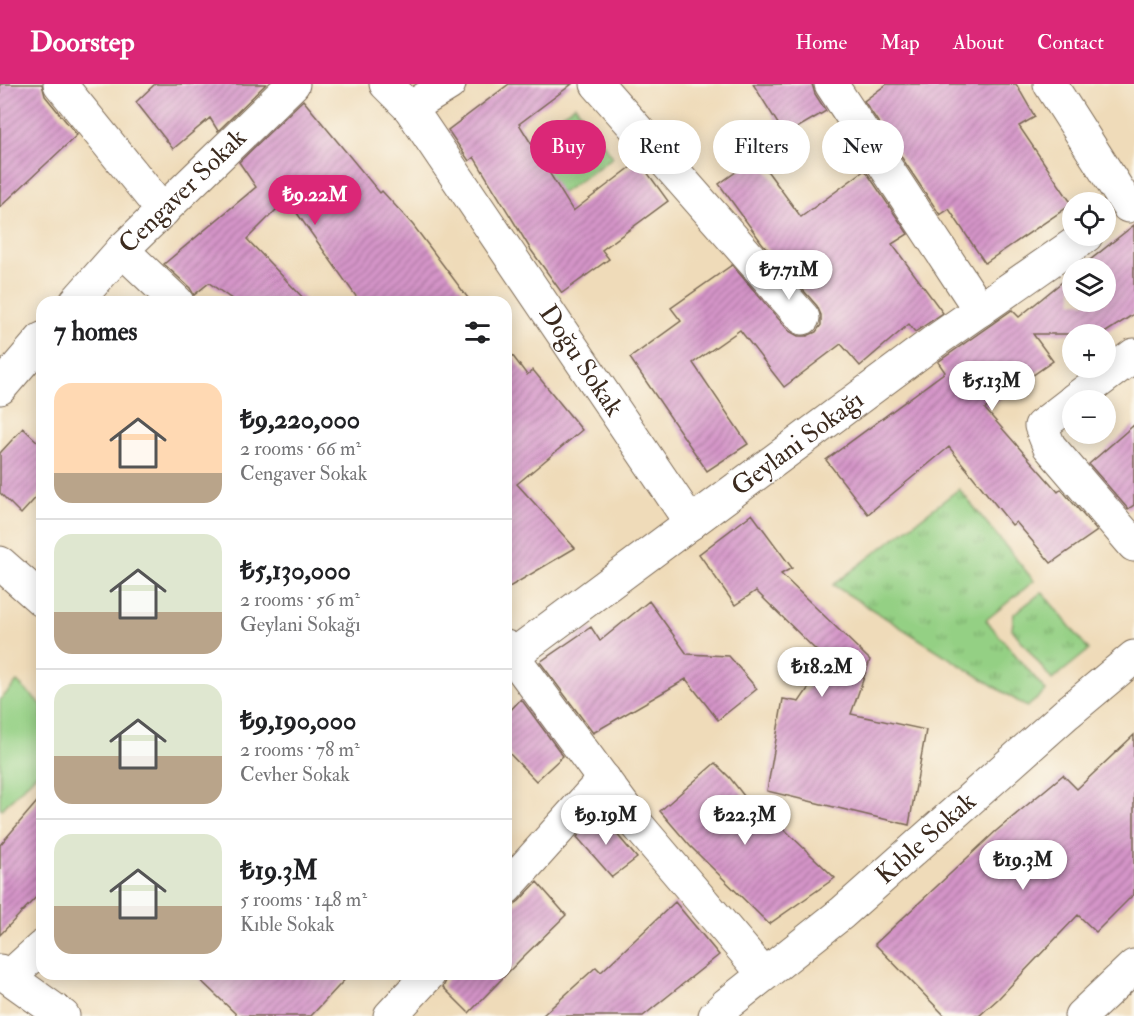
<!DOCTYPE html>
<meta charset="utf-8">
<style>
:root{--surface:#fff;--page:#f2f2f2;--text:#202124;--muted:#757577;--line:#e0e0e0;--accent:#db2777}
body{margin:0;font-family:"IM FELL Double Pica",serif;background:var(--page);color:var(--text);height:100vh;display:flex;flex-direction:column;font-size:22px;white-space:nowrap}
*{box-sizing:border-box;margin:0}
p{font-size:20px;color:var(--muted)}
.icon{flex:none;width:33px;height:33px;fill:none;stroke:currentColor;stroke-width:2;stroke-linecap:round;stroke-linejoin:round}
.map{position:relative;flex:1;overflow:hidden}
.side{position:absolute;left:36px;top:212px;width:476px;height:684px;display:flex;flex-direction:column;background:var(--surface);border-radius:18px;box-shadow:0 3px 15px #0003}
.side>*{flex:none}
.banner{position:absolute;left:530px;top:36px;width:514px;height:54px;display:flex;gap:12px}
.buttons{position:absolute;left:1062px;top:108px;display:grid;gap:12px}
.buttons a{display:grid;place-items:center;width:54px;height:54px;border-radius:50%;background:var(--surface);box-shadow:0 3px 15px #0003;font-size:30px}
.price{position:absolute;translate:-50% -51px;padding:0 14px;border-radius:21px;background:#fff;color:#222;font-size:20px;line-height:39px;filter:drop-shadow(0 2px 3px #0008)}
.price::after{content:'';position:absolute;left:50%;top:36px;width:18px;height:14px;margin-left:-9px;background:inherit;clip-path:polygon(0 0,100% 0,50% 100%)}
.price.active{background:var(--accent);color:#fff}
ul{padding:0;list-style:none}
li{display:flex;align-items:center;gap:18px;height:150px;padding:0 18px}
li+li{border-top:2px solid var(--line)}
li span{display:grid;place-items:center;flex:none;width:168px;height:120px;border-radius:18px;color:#555}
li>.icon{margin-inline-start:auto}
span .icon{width:72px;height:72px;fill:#fffc;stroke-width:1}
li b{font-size:26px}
h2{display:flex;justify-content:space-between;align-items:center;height:72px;padding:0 18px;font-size:26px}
.pill{padding:0 21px;border-radius:27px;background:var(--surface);box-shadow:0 3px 15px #0003;font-size:21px;line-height:54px}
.pill.active{background:var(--accent);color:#fff}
header{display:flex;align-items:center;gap:36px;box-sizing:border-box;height:84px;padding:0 30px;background:var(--accent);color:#fff}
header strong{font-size:28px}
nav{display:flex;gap:33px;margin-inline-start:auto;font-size:21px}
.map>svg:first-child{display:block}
.park{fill:url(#park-tufts);stroke:#687d51;stroke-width:1.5}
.garden{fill:#94d084;stroke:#687d51;stroke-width:1.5}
.building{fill:url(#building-hatch)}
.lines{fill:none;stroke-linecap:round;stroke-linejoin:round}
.minor-casing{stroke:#7a6854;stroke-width:35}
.primary-casing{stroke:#7a6854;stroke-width:35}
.minor{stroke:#fff;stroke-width:33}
.primary{stroke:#fff;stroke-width:33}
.labels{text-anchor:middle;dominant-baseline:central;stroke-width:6;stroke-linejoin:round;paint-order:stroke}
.street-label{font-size:26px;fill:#3b2a1e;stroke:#fbf7ec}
</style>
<header>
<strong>Doorstep</strong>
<nav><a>Home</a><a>Map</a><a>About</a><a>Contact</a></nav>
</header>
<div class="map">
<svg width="1134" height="932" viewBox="0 0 1134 932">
<defs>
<pattern id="park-tufts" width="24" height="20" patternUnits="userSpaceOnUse" patternTransform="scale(1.5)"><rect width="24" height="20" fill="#94d084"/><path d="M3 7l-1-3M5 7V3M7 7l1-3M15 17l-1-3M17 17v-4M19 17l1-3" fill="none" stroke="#7aa96b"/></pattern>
<pattern id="building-hatch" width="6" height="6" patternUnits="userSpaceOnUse" patternTransform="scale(1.5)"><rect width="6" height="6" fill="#d494c8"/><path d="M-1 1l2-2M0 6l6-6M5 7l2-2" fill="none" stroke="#ad79a2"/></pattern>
</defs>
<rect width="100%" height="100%" fill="#fbf7ec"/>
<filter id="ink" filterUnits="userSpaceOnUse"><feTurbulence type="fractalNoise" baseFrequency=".0167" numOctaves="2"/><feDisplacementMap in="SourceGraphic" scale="12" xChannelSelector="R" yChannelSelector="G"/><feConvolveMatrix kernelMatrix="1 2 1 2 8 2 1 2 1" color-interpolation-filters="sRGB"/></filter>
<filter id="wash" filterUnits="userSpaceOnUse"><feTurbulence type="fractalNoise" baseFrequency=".008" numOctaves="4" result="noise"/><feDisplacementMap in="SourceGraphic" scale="24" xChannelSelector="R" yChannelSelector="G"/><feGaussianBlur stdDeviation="1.35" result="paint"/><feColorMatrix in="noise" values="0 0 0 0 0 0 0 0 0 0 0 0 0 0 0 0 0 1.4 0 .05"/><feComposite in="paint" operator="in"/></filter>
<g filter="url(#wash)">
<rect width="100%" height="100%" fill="#efdbb9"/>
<path class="park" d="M959 405 1034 497 986 536 1046 607 1027 623 833 501Z
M1042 508 1089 566 1052 596 1012 545 1014 530Z"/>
<path class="garden" d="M575 21 613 73 555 114 520 60Z
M17 598 42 621V684L2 725 0 723V616Z"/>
<g id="blocks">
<path class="building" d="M0 0H42L45 12 77 51 0 123Z
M155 0H266L218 47 210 34 173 65 136 18Z
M509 0H572L519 40 573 127 639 77 668 117 602 166 609 175 562 209 531 166 474 73 469 77 448 46Z
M753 0H812L815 10 826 27 785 51Z
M887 0H1016L1035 33 1019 42 1072 120 985 179 949 125 940 131 864 17Z
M303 16 380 109 382 107 413 141 471 218H360L287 115 247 155 307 218H236L209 199 194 211 190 204 164 180 256 103 239 78Z
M757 73 801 133 865 86 908 150 892 160 943 229 915 248 909 240 860 282 841 260 784 303 740 246 693 279 748 360 707 387 630 274 681 237 671 224 732 181 789 247 798 252H807L816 248 821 241V231L817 222 762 159 719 100Z
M1134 141V230L1103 250H1033L1053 277 985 325 1058 408 1061 405 1097 447 1051 479 1016 438 1012 441 949 363 868 430 826 376 945 288 938 278 1012 226 1019 233 1072 190V218H1106V184H1080Z
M506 263 527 291 533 286 582 346 517 400 575 464 506 505Z
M1134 341V421L1128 425 1089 380Z
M23 344 42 362V407L21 430 0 409V369Z
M752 430 792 484 781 490 870 576 851 630 926 646 909 741 767 707 783 615 799 618 827 577 756 507 735 521 699 470Z
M649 517 687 570 729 572 757 605 718 636 686 595 593 649 540 578 591 543 600 557Z
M521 615 563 672 536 697 506 666V631Z
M1134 651V810L1096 848 1078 831 998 915 979 932H945L875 860 996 747 1063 691 1077 705Z
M715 679 730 694 762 735 764 726 835 794 769 840 690 762 660 727Z
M42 712V807L0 851V761Z
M599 729 637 774 612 793 577 753Z
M537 798 566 831 521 875 469 929 443 903 447 895V890H506V822H512L519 817Z
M675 818 719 871 643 932H542L596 883 601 888Z
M194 890H350L311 932H238Z"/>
</g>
</g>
<g filter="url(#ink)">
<use href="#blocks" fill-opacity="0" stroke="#7a6854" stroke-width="1.5"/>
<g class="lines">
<g class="minor-casing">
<g id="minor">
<path d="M60 0 163 127"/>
<path id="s1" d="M386 0 410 24 691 439"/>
<path d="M597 0 803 234"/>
<path d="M831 0 980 226"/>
<path d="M1050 0 1128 122"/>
<path d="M410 24 449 0"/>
<path d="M122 166 177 218"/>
<path id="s2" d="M76 218 122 166 293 0"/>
<path d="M0 304 42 255"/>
<path d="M1074 316 1134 271"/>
<path d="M1072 318 1041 342 1049 362 1134 461"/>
<path d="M0 479 42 516"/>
<path d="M506 563 635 738 764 890"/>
<path id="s3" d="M512 572 935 257 1086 152"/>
<path d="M506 804 604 695"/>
<path d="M9 893 42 863"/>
<path d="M390 932 429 890"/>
<path id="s4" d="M715 932 726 921 842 829 1067 629 1134 573"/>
<path d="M1081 932 1134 882"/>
</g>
</g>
<g class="primary-casing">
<path id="primary" d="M0 887 63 932"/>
</g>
<use href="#minor" class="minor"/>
<use href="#primary" class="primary"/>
</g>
</g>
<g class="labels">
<g class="street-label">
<text stroke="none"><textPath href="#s2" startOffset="154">Cengaver Sokak</textPath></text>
<text stroke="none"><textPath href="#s1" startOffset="339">Doğu Sokak</textPath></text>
<text stroke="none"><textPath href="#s3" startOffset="356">Geylani Sokağı</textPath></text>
<text stroke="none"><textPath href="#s4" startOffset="276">Kıble Sokak</textPath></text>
</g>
</g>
</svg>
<div class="buttons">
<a><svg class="icon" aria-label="locate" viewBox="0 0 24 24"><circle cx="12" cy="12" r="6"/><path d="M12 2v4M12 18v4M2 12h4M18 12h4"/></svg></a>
<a><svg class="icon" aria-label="layers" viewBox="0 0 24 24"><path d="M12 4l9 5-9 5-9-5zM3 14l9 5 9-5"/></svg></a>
<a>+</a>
<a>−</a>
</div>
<b class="price active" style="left:315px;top:142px">₺9.22M</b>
<b class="price" style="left:789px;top:217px">₺7.71M</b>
<b class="price" style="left:992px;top:328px">₺5.13M</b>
<b class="price" style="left:822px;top:614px">₺18.2M</b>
<b class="price" style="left:606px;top:762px">₺9.19M</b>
<b class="price" style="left:745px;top:762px">₺22.3M</b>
<b class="price" style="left:1023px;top:807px">₺19.3M</b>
<div class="banner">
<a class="pill active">Buy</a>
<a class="pill">Rent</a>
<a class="pill">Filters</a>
<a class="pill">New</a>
</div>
<section class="side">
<h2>7 homes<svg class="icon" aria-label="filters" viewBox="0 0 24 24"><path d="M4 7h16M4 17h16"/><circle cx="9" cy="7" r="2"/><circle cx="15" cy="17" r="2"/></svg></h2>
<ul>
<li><span style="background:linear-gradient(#ffd9b3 75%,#b9a48a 0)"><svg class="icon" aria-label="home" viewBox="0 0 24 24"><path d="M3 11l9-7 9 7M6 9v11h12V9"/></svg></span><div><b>₺9,220,000</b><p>2 rooms · 66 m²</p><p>Cengaver Sokak</p></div></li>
<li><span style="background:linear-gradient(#dfe7d0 65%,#b9a48a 0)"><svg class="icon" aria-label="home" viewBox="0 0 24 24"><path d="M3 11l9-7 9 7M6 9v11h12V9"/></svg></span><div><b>₺5,130,000</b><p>2 rooms · 56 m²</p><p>Geylani Sokağı</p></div></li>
<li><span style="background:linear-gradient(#dfe7d0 60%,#b9a48a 0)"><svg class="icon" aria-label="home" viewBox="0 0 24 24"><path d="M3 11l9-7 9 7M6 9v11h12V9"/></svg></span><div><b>₺9,190,000</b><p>2 rooms · 78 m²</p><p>Cevher Sokak</p></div></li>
<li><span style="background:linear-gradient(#dfe7d0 60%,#b9a48a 0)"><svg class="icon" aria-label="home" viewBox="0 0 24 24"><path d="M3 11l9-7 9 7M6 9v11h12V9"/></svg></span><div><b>₺19.3M</b><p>5 rooms · 148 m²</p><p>Kıble Sokak</p></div></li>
</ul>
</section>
</div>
